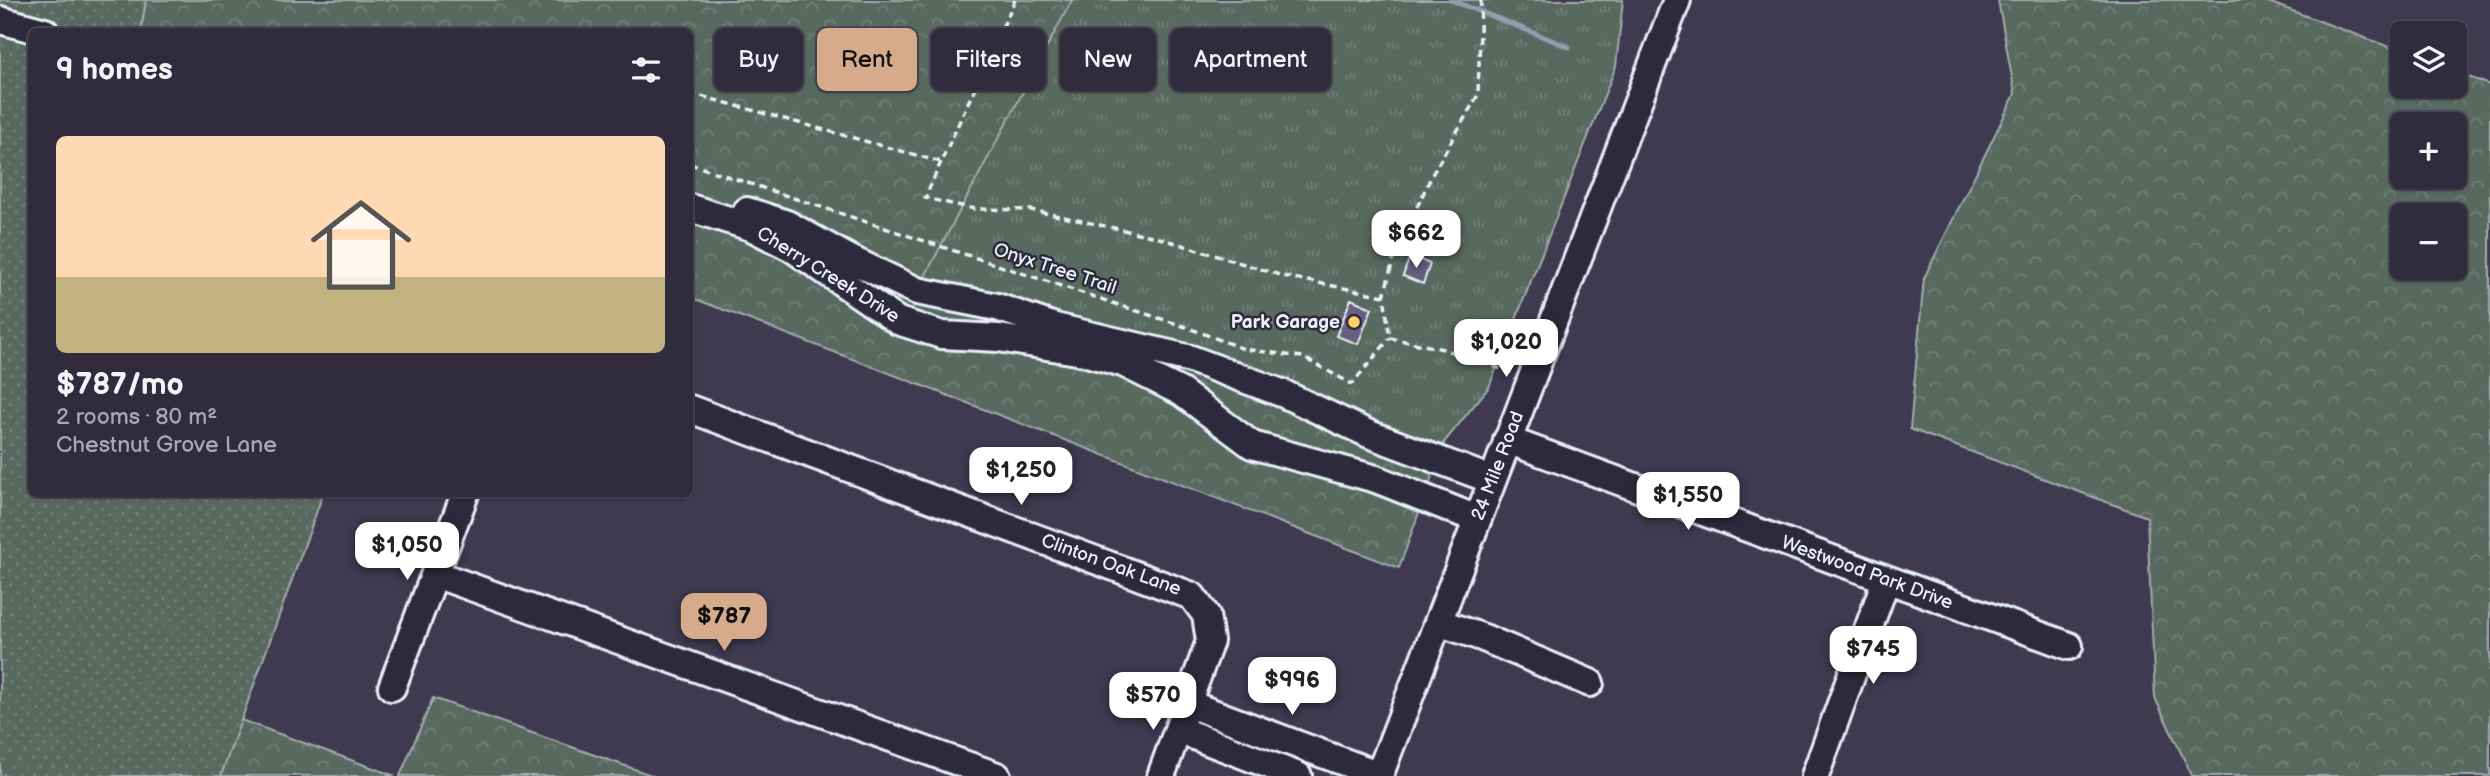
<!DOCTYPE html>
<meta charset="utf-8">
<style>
:root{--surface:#302c3d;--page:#383444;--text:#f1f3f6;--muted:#a8a7b0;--line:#4b4857;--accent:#d6ab8b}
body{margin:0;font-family:"Balsamiq Sans",sans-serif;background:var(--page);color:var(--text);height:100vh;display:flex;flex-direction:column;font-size:26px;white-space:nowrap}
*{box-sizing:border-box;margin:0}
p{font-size:23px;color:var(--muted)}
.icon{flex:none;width:38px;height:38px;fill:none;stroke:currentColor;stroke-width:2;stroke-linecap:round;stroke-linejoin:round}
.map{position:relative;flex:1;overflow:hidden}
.side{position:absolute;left:28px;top:28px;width:665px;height:469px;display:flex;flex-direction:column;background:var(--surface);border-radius:10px;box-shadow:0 2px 5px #0004,0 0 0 2px var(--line)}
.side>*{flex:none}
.banner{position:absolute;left:714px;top:28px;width:665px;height:63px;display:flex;gap:14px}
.buttons{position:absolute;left:2390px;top:21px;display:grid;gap:14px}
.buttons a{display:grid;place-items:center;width:77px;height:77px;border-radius:10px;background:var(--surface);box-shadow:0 2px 5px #0004,0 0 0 2px var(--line);font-size:35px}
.price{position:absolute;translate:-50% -60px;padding:0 16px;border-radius:14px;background:#fff;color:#222;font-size:23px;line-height:46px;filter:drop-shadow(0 2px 4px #0008)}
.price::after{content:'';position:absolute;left:50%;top:42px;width:21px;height:16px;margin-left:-10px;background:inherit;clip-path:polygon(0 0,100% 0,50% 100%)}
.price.on{background:var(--accent);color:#111}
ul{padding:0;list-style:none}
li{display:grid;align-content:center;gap:14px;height:371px;padding:0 28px}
li span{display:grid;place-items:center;height:217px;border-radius:10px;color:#555}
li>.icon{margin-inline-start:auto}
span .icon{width:126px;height:126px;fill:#fffc;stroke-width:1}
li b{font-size:30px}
h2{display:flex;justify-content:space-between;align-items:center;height:84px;padding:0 28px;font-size:30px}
.pill{padding:0 24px;border-radius:10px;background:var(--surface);box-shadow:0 2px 5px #0004,0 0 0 2px var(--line);font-size:24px;line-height:63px}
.pill.on{background:var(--accent);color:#111}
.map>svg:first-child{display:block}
.grass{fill:url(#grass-dots);stroke:#a0aeac;stroke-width:2}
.forest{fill:url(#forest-crowns);stroke:#a0aeac;stroke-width:2;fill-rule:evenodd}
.park{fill:url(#park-tufts);stroke:#a0aeac;stroke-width:2}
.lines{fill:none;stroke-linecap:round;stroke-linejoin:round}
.stream{stroke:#929db0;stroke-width:5}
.building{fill:#666180;stroke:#e8f1f8;stroke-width:2}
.minor-casing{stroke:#e8f1f8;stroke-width:32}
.path{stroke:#e8f1f8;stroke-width:3.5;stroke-dasharray:7 5;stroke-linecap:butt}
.minor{stroke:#2f2a3d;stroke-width:26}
.poi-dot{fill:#ffd166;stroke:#2f2a3d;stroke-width:2.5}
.labels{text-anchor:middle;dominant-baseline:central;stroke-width:5;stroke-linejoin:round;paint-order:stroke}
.street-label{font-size:19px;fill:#e8f1f8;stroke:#2f2a3d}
.poi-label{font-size:19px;font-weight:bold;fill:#e8f1f8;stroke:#2f2a3d;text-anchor:end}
</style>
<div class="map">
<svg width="2490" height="776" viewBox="0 0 2490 776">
<defs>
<pattern id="grass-dots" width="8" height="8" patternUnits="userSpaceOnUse" patternTransform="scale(1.75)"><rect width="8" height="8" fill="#596a61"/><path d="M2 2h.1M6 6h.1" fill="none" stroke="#718078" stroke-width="1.8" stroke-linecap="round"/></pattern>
<pattern id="forest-crowns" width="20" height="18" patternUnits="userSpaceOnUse" patternTransform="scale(1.75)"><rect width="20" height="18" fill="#596a61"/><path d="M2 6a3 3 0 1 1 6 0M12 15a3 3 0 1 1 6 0" fill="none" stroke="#718078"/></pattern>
<pattern id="park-tufts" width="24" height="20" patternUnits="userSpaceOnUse" patternTransform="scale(1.75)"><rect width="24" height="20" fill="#596a61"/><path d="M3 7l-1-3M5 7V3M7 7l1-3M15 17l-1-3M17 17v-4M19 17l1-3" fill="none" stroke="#718078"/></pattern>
</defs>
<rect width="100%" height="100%" fill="#403a51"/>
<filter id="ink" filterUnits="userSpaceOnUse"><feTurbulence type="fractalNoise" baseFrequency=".0143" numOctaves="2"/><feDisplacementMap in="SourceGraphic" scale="14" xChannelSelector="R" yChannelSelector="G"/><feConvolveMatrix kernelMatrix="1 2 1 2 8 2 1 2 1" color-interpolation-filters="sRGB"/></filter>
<g filter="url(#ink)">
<path class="grass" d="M0 0H146L141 31 32 32V494H323L221 776H0Z"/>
<path class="forest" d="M146 0H1353L1552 143 1399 568 690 297V32H141Z
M1998 0H2263L2403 52V86H2455V72L2490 85V776H2192L2155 698 2147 517 1910 429 1924 278 2015 94ZM2455 124V177H2403V124ZM2403 215H2455V268H2403Z
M433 698 654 776H400Z
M241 720 395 776H221Z"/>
<path class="park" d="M1072 0H1623L1616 66 1489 387 1437 451 1111 341 917 291Z"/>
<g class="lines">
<path class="stream" d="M1451 0 1569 47"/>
</g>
<path class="building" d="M1410 256 1430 264 1423 284 1403 276Z
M1351 299 1372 308 1358 344 1336 336Z"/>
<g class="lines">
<g class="minor-casing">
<path id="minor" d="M0 20 45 32
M690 208 751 227 792 248 898 321 942 335 999 338 1083 352 1123 363 1181 392 1252 445 1376 479 1477 519
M747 211 787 224 852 260 917 291 997 307 1055 327 1191 359 1284 394 1369 434 1492 480
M690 409 1192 596 1206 615 1210 641 1161 776
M1507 440 2069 646
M435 574 997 776
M1438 622 1484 638 1590 683
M392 687 465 494
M1189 704 1379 775
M1179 730 1298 776
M1379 776 1677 0
M1815 776 1886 580"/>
</g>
<path class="path" d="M1481 0 1478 95 1433 173 1394 256 1384 296 1390 338 1443 349 1513 373
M690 93 941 162 1015 0
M941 162 925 198 975 209 1031 210 1156 237 1283 276 1384 296
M690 164 1183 326 1244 349 1302 357 1352 384 1390 338"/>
<use href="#minor" class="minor"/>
</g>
</g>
<circle class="poi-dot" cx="1354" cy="322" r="7"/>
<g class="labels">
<g class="street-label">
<text transform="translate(1055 269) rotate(18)">Onyx Tree Trail</text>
<text transform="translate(828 275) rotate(32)">Cherry Creek Drive</text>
<text transform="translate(1498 466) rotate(-69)">24 Mile Road</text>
<text transform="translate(1111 565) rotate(20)">Clinton Oak Lane</text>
<text transform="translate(1867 573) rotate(20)">Westwood Park Drive</text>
</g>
<g class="poi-label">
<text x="1340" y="322">Park Garage</text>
</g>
</g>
</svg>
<div class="buttons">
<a><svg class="icon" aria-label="layers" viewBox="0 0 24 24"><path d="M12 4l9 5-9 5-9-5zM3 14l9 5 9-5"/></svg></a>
<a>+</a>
<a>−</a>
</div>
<b class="price" style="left:1416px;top:270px">$662</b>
<b class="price" style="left:1506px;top:379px">$1,020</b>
<b class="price" style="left:1021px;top:507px">$1,250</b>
<b class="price" style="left:1688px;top:532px">$1,550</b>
<b class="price" style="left:407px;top:582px">$1,050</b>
<b class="price on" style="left:724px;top:653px">$787</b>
<b class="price" style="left:1873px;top:686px">$745</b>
<b class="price" style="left:1292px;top:717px">$996</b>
<b class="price" style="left:1153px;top:732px">$570</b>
<div class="banner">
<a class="pill">Buy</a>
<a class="pill on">Rent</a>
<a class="pill">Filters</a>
<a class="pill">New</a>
<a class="pill">Apartment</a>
</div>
<section class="side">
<h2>9 homes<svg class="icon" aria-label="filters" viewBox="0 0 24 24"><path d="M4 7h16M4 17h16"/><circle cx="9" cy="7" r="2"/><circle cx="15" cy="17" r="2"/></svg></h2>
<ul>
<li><span style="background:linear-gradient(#ffd9b3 65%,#c2b280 0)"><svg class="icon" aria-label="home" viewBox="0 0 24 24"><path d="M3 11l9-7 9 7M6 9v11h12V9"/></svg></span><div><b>$787/mo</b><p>2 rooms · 80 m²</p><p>Chestnut Grove Lane</p></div></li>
</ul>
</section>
</div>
